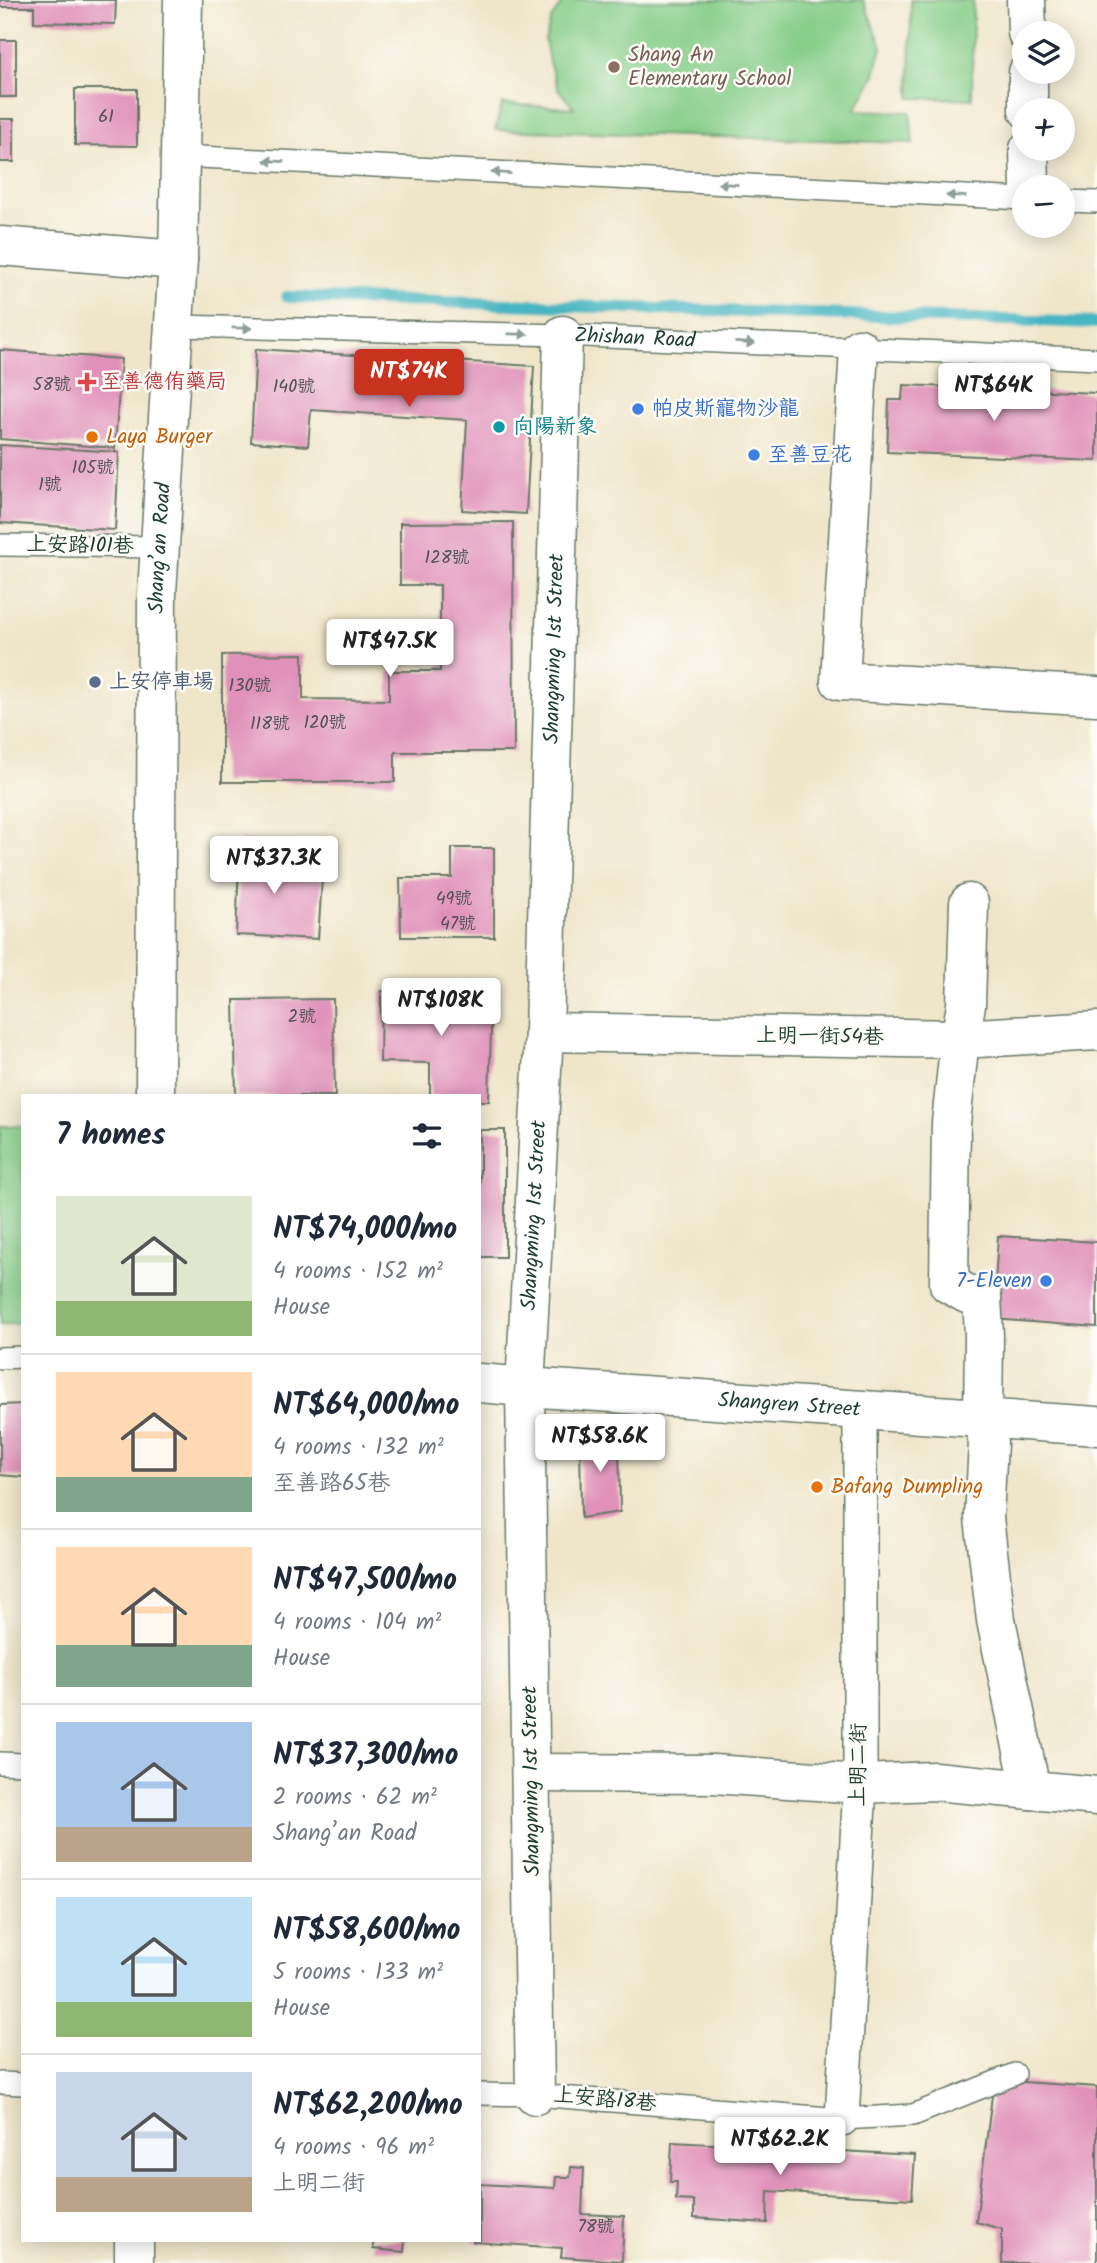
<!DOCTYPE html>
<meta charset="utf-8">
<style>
:root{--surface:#fff;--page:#f6f6f7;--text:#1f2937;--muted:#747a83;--line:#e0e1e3;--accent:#c8321e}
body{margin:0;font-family:Kalam,"LXGW WenKai TC",sans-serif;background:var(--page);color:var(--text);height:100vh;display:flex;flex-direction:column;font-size:26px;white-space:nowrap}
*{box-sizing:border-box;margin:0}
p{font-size:23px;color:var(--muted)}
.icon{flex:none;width:38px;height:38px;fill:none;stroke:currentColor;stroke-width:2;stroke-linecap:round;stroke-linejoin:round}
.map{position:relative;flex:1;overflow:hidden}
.side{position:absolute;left:21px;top:1094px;width:460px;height:1148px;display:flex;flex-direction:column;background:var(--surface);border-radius:0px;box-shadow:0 4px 18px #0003}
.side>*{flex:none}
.fabs{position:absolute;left:1012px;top:21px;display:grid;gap:14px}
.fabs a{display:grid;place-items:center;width:63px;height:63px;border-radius:50%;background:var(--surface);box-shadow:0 4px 18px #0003;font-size:35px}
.price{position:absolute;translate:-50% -60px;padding:0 16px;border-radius:7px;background:#fff;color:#222;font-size:23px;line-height:46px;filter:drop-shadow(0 2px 4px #0008)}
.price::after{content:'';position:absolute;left:50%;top:42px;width:21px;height:16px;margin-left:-10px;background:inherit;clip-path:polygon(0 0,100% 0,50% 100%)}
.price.current{background:var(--accent);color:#fff}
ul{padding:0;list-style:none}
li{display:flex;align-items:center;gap:21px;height:175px;padding:0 35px}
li+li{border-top:2px solid var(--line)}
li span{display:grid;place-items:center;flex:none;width:196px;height:140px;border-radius:0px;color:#555}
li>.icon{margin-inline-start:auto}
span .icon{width:84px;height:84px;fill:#fffc;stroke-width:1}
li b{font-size:30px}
h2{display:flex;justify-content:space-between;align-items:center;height:84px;padding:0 35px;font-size:30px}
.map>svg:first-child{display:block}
.green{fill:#86cd88;stroke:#52855e;stroke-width:2}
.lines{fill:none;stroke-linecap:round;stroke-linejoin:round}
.stream{stroke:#47b5c2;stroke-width:12}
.building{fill:#e091b9}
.service-casing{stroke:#687868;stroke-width:24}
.pedestrian-casing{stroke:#687868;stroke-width:36}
.minor-casing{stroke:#687868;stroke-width:41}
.tertiary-casing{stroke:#687868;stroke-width:41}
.service{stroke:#fff;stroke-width:21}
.pedestrian{stroke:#fff;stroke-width:33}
.minor{stroke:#fff;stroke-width:38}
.tertiary{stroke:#fff;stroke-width:38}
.oneway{fill:#8f9e9a}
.education-dot{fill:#8d6e63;stroke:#fdfcf7;stroke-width:2.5}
.health-dot{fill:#e0444e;stroke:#fdfcf7;stroke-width:2.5}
.shop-dot{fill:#3f7fe0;stroke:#fdfcf7;stroke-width:2.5}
.culture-dot{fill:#0f9aa8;stroke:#fdfcf7;stroke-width:2.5}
.food-dot{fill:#e8710a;stroke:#fdfcf7;stroke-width:2.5}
.service-dot{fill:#5c6f8a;stroke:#fdfcf7;stroke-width:2.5}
.labels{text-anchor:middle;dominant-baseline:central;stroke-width:5;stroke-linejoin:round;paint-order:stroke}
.number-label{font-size:18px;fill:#4f5255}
.education-label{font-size:21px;fill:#785e54;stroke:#fdfcf7;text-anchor:start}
.street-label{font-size:21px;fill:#1f3d34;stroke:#fdfcf7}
.health-label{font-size:21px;fill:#be3a42;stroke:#fdfcf7;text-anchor:start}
.shop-label{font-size:21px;fill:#366cbe;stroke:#fdfcf7;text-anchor:start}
.culture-label{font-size:21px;fill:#0d838f;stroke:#fdfcf7;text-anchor:start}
.food-label{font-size:21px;fill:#c56008;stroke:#fdfcf7;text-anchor:start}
.service-label{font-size:21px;fill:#4e5e75;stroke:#fdfcf7;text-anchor:start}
</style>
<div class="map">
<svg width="1097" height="2263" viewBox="0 0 1097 2263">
<rect width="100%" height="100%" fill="#fdfcf7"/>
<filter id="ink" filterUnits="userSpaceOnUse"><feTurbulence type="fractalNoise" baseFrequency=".0143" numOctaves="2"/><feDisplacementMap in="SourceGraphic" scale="14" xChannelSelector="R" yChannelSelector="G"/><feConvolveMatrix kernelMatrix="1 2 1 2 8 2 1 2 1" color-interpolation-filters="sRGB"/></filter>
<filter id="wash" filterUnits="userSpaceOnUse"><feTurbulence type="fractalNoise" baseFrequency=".00686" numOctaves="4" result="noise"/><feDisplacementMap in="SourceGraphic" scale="28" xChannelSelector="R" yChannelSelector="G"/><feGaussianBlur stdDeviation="1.57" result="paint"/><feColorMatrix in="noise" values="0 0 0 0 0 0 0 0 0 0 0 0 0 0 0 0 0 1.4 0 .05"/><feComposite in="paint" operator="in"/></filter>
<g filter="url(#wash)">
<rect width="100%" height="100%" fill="#efe6ca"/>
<path class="green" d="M564 0H863L882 47 874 77 855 110 910 112 913 143 495 130 502 104 574 108 558 89 549 62 545 40 551 19Z
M911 0H973L972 99 910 98Z
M0 1126H23V1323L0 1325Z"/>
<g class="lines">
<path class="stream" d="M287 297 1097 323"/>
</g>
<g id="blocks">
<path class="building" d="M0 0H116L115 24 34 22V7H0Z
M0 40H16V97H0Z
M75 89H137V146L75 145Z
M0 119H14V162H0Z
M256 349 534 366 526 514 462 510 467 420 311 410 308 446 251 442Z
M0 350 121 359 115 448 0 439Z
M903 385 1097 393V461L887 452 889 400H902Z
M0 445 119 452 115 530 0 523Z
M513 522 514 752H395V782H222V655L303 654V699L389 700V671H440V585H400V523Z
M240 840 279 842 278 877 322 879 318 939 236 935Z
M452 848H494V937H401L400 878H452Z
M381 991 492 994 489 1101H480V1096H430V1063L380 1062Z
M333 999 335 1096H236L234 1000Z
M480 1130H505V1257H480Z
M998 1236 1097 1242V1327L993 1319Z
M23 1404V1477L0 1475V1405Z
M580 1433 619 1434 620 1512 581 1518Z
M994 2080 1097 2087V2263H1002V2229L976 2222Z
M672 2142 915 2155 912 2199 768 2191 767 2223 694 2218V2201L676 2200 677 2182H670Z
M571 2167 584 2168 582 2214 624 2216 622 2261 561 2257 562 2248 473 2242V2240H480V2184L555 2188 556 2177H570Z
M373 2240H405L404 2252 373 2249Z"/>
</g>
</g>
<g filter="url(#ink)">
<use href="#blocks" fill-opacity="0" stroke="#687868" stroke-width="2"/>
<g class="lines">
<g class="service-casing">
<g id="service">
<path d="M180 156 1024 199"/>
<path d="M1062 201 1097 202"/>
<path id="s1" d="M173 326 563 335 1097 359"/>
<path d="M0 545 159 547"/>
<path d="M0 1358 23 1357"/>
<path d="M0 1763 23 1764"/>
<path d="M0 2083 23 2084"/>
<path d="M480 2094 535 2095 842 2119 913 2115 1015 2074"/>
</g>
</g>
<g class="pedestrian-casing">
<path id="pedestrian" d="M842 2119 860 1784V1410"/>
</g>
<g class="minor-casing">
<g id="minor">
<path d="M1026 0 1027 33"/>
<path d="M1028 72V110"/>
<path d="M1029 149 1030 187"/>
<path d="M859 348 840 681 1097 696"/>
<path d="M969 903 966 1005 960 1039 951 1123 949 1284 967 1294 982 1297 984 1335 983 1418 988 1443 984 1518 996 1620 1031 1790"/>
<path d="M544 1032 960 1039 1097 1031"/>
<path id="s2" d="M155 1096 157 593 178 260 183 0"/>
<path id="s3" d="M480 1383 525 1387 1097 1426"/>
<path d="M532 1773 713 1774 860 1784 934 1781 1097 1796"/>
<path id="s4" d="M535 2095 525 1387 544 1032 563 335"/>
<path d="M134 2263V2240"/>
</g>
</g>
<g class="tertiary-casing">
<path id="tertiary" d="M0 246 178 260"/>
</g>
<use href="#service" class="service"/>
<use href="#pedestrian" class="pedestrian"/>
<use href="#minor" class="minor"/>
<use href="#tertiary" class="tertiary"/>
</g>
<defs><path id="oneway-solid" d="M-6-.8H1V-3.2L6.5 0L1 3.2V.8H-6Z" transform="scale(1.75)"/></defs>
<g class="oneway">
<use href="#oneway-solid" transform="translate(274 161) rotate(-177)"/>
<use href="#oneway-solid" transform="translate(501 173) rotate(-177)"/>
<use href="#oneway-solid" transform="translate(728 184) rotate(-177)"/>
<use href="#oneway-solid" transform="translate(956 196) rotate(-177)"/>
<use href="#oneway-solid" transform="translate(242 328) rotate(1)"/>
<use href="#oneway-solid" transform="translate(518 334) rotate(1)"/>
<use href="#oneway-solid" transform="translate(745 343) rotate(3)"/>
</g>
</g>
<circle class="education-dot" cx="614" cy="67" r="7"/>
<path class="health-dot" d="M83.5 371.5h7v7h7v7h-7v7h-7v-7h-7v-7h7z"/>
<g class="shop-dot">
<circle cx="638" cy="409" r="7"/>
<circle cx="754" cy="455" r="7"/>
<circle cx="1046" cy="1281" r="7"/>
</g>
<circle class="culture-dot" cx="499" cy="427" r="7"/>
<g class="food-dot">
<circle cx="92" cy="437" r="7"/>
<circle cx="817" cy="1487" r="7"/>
</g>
<circle class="service-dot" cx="95" cy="682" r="7"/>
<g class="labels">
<g class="number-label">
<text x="106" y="117">61</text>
<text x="52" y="385">58號</text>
<text x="294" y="387">140號</text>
<text x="93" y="468">105號</text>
<text x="50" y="485">1號</text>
<text x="447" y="558">128號</text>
<text x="250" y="686">130號</text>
<text x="325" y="723">120號</text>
<text x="270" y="724">118號</text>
<text x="454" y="899">49號</text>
<text x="458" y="924">47號</text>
<text x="302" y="1017">2號</text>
<text x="596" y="2227">78號</text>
</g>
<g class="education-label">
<text x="628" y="55">Shang An<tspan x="628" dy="24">Elementary School</tspan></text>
</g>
<g class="street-label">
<text stroke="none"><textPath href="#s1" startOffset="462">Zhishan Road</textPath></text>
<text transform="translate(80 546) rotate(1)">上安路101巷</text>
<text stroke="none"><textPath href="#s2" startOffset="548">Shang’an Road</textPath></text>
<text stroke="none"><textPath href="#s4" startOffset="1447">Shangming 1st Street</textPath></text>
<text transform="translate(820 1037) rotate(1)">上明一街54巷</text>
<text stroke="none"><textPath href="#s4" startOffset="880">Shangming 1st Street</textPath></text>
<text stroke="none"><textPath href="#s3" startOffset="310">Shangren Street</textPath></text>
<text transform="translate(859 1765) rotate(-89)">上明二街</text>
<text transform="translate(532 1781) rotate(-91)">Shangming 1st Street</text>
<text transform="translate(605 2100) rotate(5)">上安路18巷</text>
</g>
<g class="health-label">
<text x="101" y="382">至善德侑藥局</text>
</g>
<g class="shop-label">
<text x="652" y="409">帕皮斯寵物沙龍</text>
<text x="768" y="455">至善豆花</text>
<text x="1032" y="1281" text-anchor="end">7-Eleven</text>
</g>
<g class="culture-label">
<text x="513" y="427">向陽新象</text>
</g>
<g class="food-label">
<text x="106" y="437">Laya Burger</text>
<text x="831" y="1487">Bafang Dumpling</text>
</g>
<g class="service-label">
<text x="109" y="682">上安停車場</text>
</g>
</g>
</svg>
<div class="fabs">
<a><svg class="icon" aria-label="layers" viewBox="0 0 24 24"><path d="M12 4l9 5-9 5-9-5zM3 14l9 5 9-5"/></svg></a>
<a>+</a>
<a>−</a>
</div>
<b class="price current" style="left:409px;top:409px">NT$74K</b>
<b class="price" style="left:994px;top:423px">NT$64K</b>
<b class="price" style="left:390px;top:679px">NT$47.5K</b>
<b class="price" style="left:274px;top:896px">NT$37.3K</b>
<b class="price" style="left:441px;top:1038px">NT$108K</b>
<b class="price" style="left:600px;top:1474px">NT$58.6K</b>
<b class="price" style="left:780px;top:2177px">NT$62.2K</b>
<section class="side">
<h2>7 homes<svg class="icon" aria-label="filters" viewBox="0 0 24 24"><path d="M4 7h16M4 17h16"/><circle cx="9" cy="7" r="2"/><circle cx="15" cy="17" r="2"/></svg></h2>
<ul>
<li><span style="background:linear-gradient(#dfe7d0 75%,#8fb573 0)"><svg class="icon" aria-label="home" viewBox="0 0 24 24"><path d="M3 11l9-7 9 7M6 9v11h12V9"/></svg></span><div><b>NT$74,000/mo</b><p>4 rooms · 152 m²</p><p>House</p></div></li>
<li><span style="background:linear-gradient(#ffd9b3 75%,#7fa58c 0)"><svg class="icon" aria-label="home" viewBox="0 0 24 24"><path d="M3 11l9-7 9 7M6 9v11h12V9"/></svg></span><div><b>NT$64,000/mo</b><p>4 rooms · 132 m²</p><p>至善路65巷</p></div></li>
<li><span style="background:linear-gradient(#ffd9b3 70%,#7fa58c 0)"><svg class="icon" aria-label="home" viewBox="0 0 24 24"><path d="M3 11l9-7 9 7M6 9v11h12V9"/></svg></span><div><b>NT$47,500/mo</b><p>4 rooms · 104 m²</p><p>House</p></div></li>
<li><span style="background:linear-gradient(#a9c7e8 75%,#b9a48a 0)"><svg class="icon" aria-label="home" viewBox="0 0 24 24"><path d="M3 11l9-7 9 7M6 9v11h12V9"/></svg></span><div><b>NT$37,300/mo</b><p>2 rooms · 62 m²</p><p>Shang’an Road</p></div></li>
<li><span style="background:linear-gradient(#bfe0f5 75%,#8fb573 0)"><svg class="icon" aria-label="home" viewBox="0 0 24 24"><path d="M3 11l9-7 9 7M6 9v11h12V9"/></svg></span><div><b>NT$58,600/mo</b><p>5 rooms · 133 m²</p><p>House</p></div></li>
<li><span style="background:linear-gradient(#c9d6e8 75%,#b9a48a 0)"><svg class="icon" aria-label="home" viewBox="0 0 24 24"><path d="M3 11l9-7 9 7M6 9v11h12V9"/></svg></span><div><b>NT$62,200/mo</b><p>4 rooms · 96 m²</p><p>上明二街</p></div></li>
</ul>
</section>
</div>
